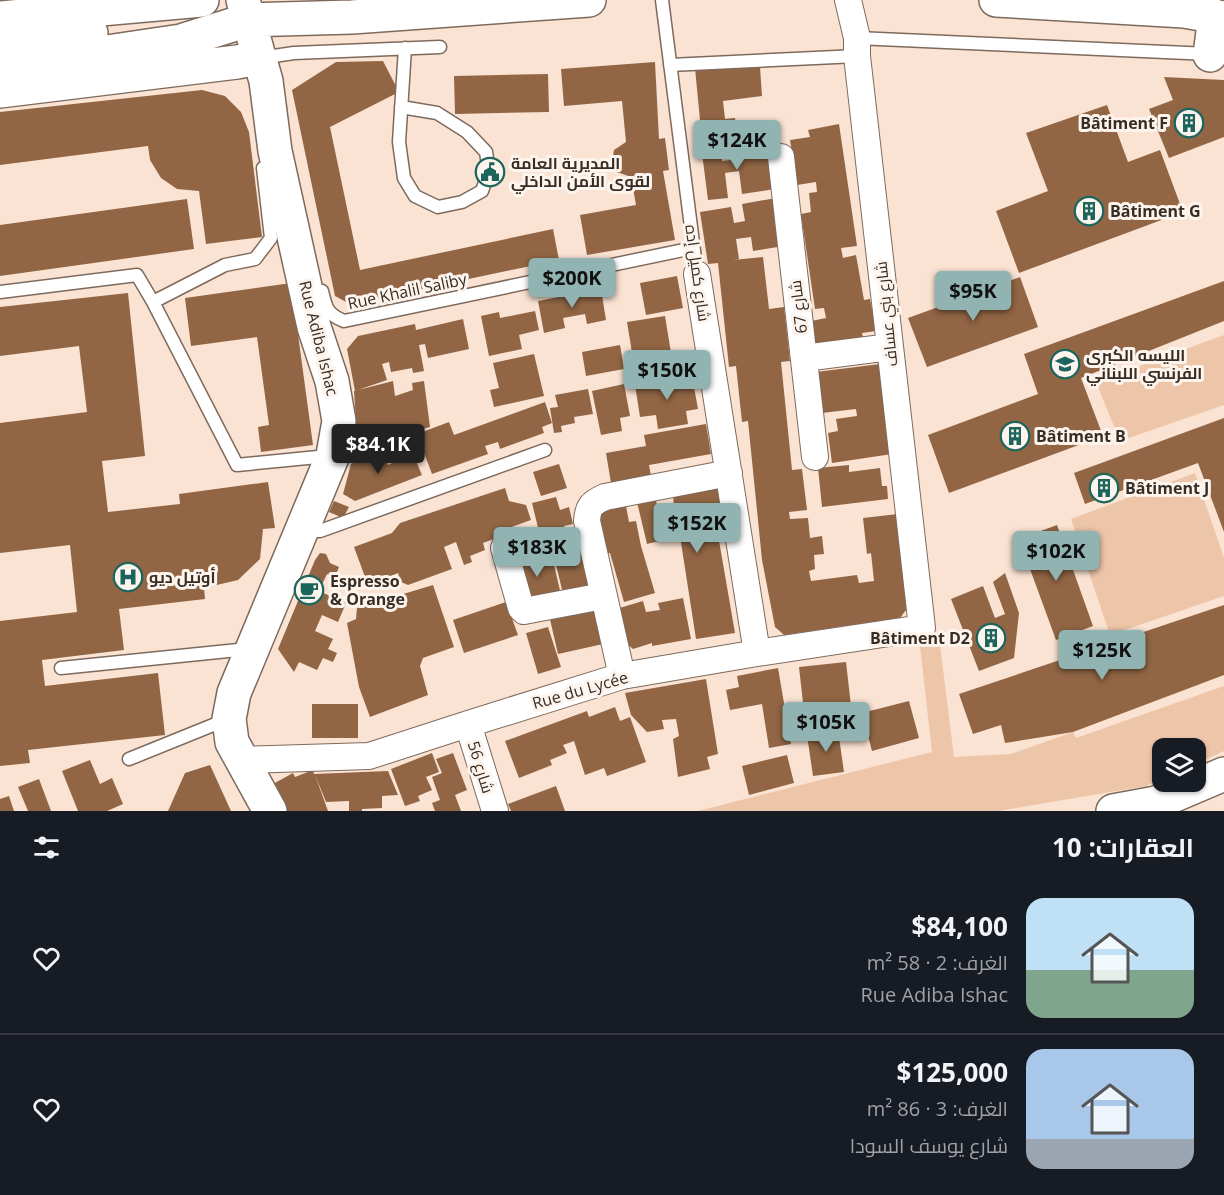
<!DOCTYPE html>
<html lang="ar">
<meta charset="utf-8">
<style>
:root{--surface:#171b24;--page:#20242c;--text:#f1f3f6;--muted:#9ea1a6;--line:#363941;--accent:#91b3b1}
body{margin:0;font-family:"Open Sans",Cairo,sans-serif;background:var(--page);color:var(--text);direction:rtl;height:100vh;display:flex;flex-direction:column;font-size:22px;white-space:nowrap}
*{box-sizing:border-box;margin:0}
p{font-size:20px;color:var(--muted)}
.icon{flex:none;width:33px;height:33px;fill:none;stroke:currentColor;stroke-width:2;stroke-linecap:round;stroke-linejoin:round}
.map{position:relative;height:811px;overflow:hidden;direction:ltr}
.sheet{display:flex;flex-direction:column;background:var(--surface);flex:1}
.sheet>*{flex:none}
.tools{position:absolute;left:1152px;top:738px;display:grid;gap:12px}
.tools a{display:grid;place-items:center;width:54px;height:54px;border-radius:12px;background:var(--surface);box-shadow:0 2px 4px #0004;font-size:30px}
.price{position:absolute;translate:-50% -51px;padding:0 14px;border-radius:6px;background:var(--accent);color:#111;font-size:20px;line-height:39px;filter:drop-shadow(0 2px 3px #0008)}
.price::after{content:'';position:absolute;left:50%;top:36px;width:18px;height:14px;margin-left:-9px;background:inherit;clip-path:polygon(0 0,100% 0,50% 100%)}
.price.on{background:#222;color:#fff}
ul{padding:0;list-style:none}
li{display:flex;align-items:center;gap:18px;height:150px;padding:0 30px}
li+li{border-top:2px solid var(--line)}
li span{display:grid;place-items:center;flex:none;width:168px;height:120px;border-radius:18px;color:#555}
li>.icon{margin-inline-start:auto}
span .icon{width:72px;height:72px;fill:#fffc;stroke-width:1}
li b{font-size:26px}
h2{display:flex;justify-content:space-between;align-items:center;height:72px;padding:0 30px;font-size:26px}
.map>svg:first-child{display:block}
.green{fill:#edc5a9}
.building{fill:#926644}
.lines{fill:none;stroke-linecap:round;stroke-linejoin:round}
.lane-casing{stroke:#7e6a5c;stroke-width:15}
.street-casing{stroke:#7e6a5c;stroke-width:28}
.secondary-casing{stroke:#7e6a5c;stroke-width:36}
.highway-casing{stroke:#7e6a5c;stroke-width:36}
.lane{stroke:#fff;stroke-width:12}
.street{stroke:#fff;stroke-width:26}
.secondary{stroke:#fff;stroke-width:33}
.highway{stroke:#fff;stroke-width:33}
.labels{text-anchor:middle;dominant-baseline:central;stroke-width:6;stroke-linejoin:round;paint-order:stroke}
.poi-label{font-size:16px;font-weight:bold;fill:#362d27;stroke:#fdf4ed;text-anchor:start}
.street-label{font-size:16px;fill:#362d27;stroke:#fdf4ed}
</style>
<div class="map">
<svg width="1224" height="811" viewBox="0 0 1224 811">
<rect width="100%" height="100%" fill="#fae3d3"/>
<path class="green" d="M1224 335V405L1120 441 1096 382Z
M1195 473 1224 558V596L1110 635 1071 519Z
M919 637H939L954 757 1011 754 1073 732 1076 738 1224 686V751L1196 764V748H1162V778L1146 786 999 811H698L932 752Z"/>
<path class="building" d="M383 61 399 92 330 127 360 270 553 229 559 260 350 304 335 296 292 90 336 62Z
M655 62 659 139 665 138 669 170 663 171 675 240 587 255 580 215 636 205 631 177 617 172 612 162 614 150 626 142 622 101 564 106 561 69Z
M760 67 762 96 723 101 725 119 735 118 737 137 702 141 695 68Z
M548 74 549 112 455 114 454 76Z
M1164 77 1224 80V137L1169 158 1149 109 1173 100Z
M202 90 225 96 241 112 249 132 262 237 206 244 199 191 177 189 161 178 150 160 148 146 0 165V112Z
M1107 105 1128 162 1160 150 1183 212 1019 273 996 211 1048 191 1026 133Z
M839 124 857 246 841 248 843 258 856 255 864 300 870 299 876 331 862 333 864 342 816 350 811 321 826 318 824 308 815 309 801 214 811 212 809 193 817 192 816 182 797 185 790 140 810 137 808 130Z
M720 143 722 161 739 159V153L770 149 775 189 742 194 739 171 725 173 728 198 708 200 701 145Z
M776 198 784 246 753 251 751 237 736 239 739 259 733 260 763 257 769 309 784 307 790 361 781 362 792 470 802 469 807 510 789 512 790 519 808 518 810 538 822 536 824 554 814 555 815 569 809 571 811 581 857 575 859 583 874 581 871 553 867 554 863 518 898 514 909 606 900 618 784 635 775 627 762 560 748 421 742 422 736 366 729 367 718 263 708 264 700 212 731 207 734 223 745 221 742 204Z
M187 199 194 249 0 276V225Z
M677 276 683 308 646 315 640 283Z
M1020 277 1038 327 927 367 908 318Z
M1224 281V321L1081 378 1103 436 949 493 928 435 1038 394 1024 354Z
M291 283 313 445 261 452 258 427 269 425 257 337 191 346 185 298Z
M601 289 606 320 587 324 585 314 563 318 565 328 544 333 538 301Z
M128 293 145 456 102 461 108 512 180 504 179 494 268 482 275 528 263 529 260 559 238 580 204 588 205 599 119 609 124 650 42 660 45 686 158 673 165 735 28 750 30 763 0 766V621L77 612 70 545 0 553V423L87 412 79 346 0 356V307Z
M535 311 539 330 519 335 522 349 489 356 481 316 499 312 500 318Z
M665 316 672 359 634 365 627 322Z
M463 319 469 349 428 358 425 344 419 345 424 371 413 373 412 368 391 372 389 362 382 364 387 380 355 391 347 349 358 336 415 324 416 330Z
M620 345 624 369 586 376 582 352Z
M534 354 544 396 494 407 490 390 499 388 493 363Z
M880 364 892 454 832 463 828 433 838 431 836 419 857 416 856 409 822 413 816 372Z
M692 376 698 409 686 411 688 424 658 429 656 415 640 417 635 385Z
M393 381 395 396 413 390 412 383 424 381 430 427 419 430 418 426 392 436V440L379 444 378 449 350 461 356 422 354 391Z
M624 384 630 416 620 418 622 431 601 435 592 391Z
M588 389 593 414 574 417 575 423 561 426 562 432 554 433 550 408 558 407 555 395Z
M545 402 552 423 542 427 544 433 500 449 498 442 485 446 488 454 432 474 417 434 449 422 454 435Z
M1224 418V532L1198 463 1085 504 1074 473Z
M706 424 711 454 649 465 651 476 611 483 606 453 646 446 644 435Z
M381 450 388 465 413 454 422 475 355 501 343 494 351 464Z
M559 464 567 488 541 496 533 472Z
M849 465V472L880 468 882 486H887L888 499 822 507 818 468Z
M719 486 727 527 717 529 735 633 696 639 680 536 647 544 637 502 655 497 659 512 674 509 673 495Z
M505 488 509 501 526 505 531 520 503 530 505 535 483 543 485 550 470 556 472 562 464 565 456 542 444 547 452 569 408 585 401 582 398 573 368 585 354 547 392 533 400 523Z
M556 497 560 510 569 507 573 524 564 526 566 537 542 544 532 503Z
M334 501 349 507 343 518 329 512Z
M626 506 629 522 636 521 641 546 655 593 624 602 610 553 601 555 594 523 602 512Z
M1057 525 1093 626 1056 640 1019 539Z
M582 541 594 591 564 598 552 548Z
M550 548 562 599 524 607 512 557Z
M320 553 326 554 330 563 339 567 335 577 327 574 319 591 346 603 338 622 322 615 315 631 333 639 328 649 337 653 333 662 323 658 317 670 299 662 294 672 278 649 315 560Z
M1005 573 1019 613 1014 658 979 671 951 599 983 586 995 618 1005 614 993 582Z
M433 585 454 647 423 658 420 666 428 695 370 717 359 687 347 623 356 619 357 608Z
M683 598 691 639 652 646V643L633 649 625 642 616 609 643 601 646 612 660 610 658 603Z
M506 602 518 635 464 653 453 620Z
M594 605 603 644 558 654 549 615Z
M1224 605V675L1073 732 1005 743 1001 725 973 734 959 694Z
M548 627 561 667 538 674 526 633Z
M846 662 851 706 804 712 799 667Z
M778 668 791 744 769 748 762 704 730 710 726 690 739 687 737 676Z
M706 679 718 754 707 757 710 769 678 777 673 739 679 736 676 719 662 720 664 729 647 732 631 715 625 693Z
M909 701 919 738 872 751 862 713Z
M312 704H358V738H312Z
M615 707 620 721 630 717 646 762 607 776 604 768 585 775 574 741 563 745 567 753 550 760 552 765 519 778 505 741 587 711 589 717Z
M838 730 844 772 813 776 807 735Z
M432 753 439 772 426 777 432 790 418 796 420 801 405 806 391 769Z
M453 753 467 790 455 795 461 811H435L432 803 440 800 432 777 442 773 436 759Z
M787 755 794 783 749 795 742 766Z
M90 760 100 784 112 778 123 804 107 811H78L62 771Z
M210 765 231 811H168L185 773Z
M313 770 314 774 388 771 398 795 382 796V808L362 809V811H349V801L326 802 315 775 328 811H287L273 784 293 773 295 777Z
M39 779 51 811H28L18 787Z
M556 786 565 811H511L508 804Z
M9 796 14 811H0V799Z"/>
<g class="lines">
<g class="lane-casing">
<path id="lane" d="M662 0 697 274
M857 38 1209 54
M260 58 294 53 440 47
M670 65 857 56
M401 107 437 113 467 132 486 152 489 171 482 191 462 202 438 207 415 196 404 178 399 142 405 48
M263 168 271 238 255 259 225 265 153 302 237 465 328 456
M322 291C326 308 327 314 344 321L693 248
M0 292 137 275 153 302
M303 528 311 531H320L545 450
M61 668 248 649
M129 759 228 719"/>
</g>
<g class="street-casing">
<path id="street" d="M781 157 815 457
M697 274 757 653
M804 358 890 347
M504 548 521 608 524 611 603 596
M622 676 587 521C588 507 591 503 605 497L729 473
M468 724 495 811
M242 760 369 756 468 724 622 676 757 653 922 628 857 56V38L848 0"/>
</g>
<g class="secondary-casing">
<path id="secondary" d="M243 0 266 81 275 151 314 327 332 381 339 421 333 455 234 693 229 719 232 742 270 811
M996 0 1184 11 1224 18
M0 18 202 0
M248 20 352 17 589 0
M1210 55 1215 16
M1113 811 1156 803 1224 774"/>
</g>
<g class="highway-casing">
<path id="highway" d="M0 43 91 33
M0 68 181 41 248 20
M0 91 237 62 259 58"/>
</g>
<use href="#lane" class="lane"/>
<use href="#street" class="street"/>
<use href="#secondary" class="secondary"/>
<use href="#highway" class="highway"/>
</g>
<defs>
<g id="building-ring" transform="scale(1.5)"><circle r="9.5" fill="#fdf4ed" stroke="#1b655d" stroke-width="1.5"/><path d="M-4-6H4V6H1V3H-1V6H-4ZM-2.5-4.3h1.7v1.8h-1.7ZM.8-4.3h1.7v1.8H.8ZM-2.5-1h1.7V.8h-1.7ZM.8-1h1.7V.8H.8Z" fill="#1b655d"/></g>
<g id="civic-ring" transform="scale(1.5)"><circle r="9.5" fill="#fdf4ed" stroke="#1b655d" stroke-width="1.5"/><path d="M-.6-6.5H3V-4.5H.6V-3L4-1V1h2V6H-6V1h2V-1L-.6-3ZM-1.2 2.5V6h2.4V2.5Z" fill="#1b655d"/></g>
<g id="school-ring" transform="scale(1.5)"><circle r="9.5" fill="#fdf4ed" stroke="#1b655d" stroke-width="1.5"/><path d="M0-5L7-2L0 1L-7-2ZM-4 1L0 2.5L4 1V4Q0 6-4 4Z" fill="#1b655d"/></g>
<g id="hospital-ring" transform="scale(1.5)"><circle r="9.5" fill="#fdf4ed" stroke="#1b655d" stroke-width="1.5"/><path d="M-5-5h3v3.5h4V-5h3V5h-3V1.5h-4V5h-3Z" fill="#1b655d"/></g>
<g id="cafe-ring" transform="scale(1.5)"><circle r="9.5" fill="#fdf4ed" stroke="#1b655d" stroke-width="1.5"/><path d="M-5.5-4.5H6V0H3Q3 3.5 0 3.5H-2.5Q-5.5 3.5-5.5 0ZM3-3.2v2h1.7v-2ZM-6 4.5H4V6H-6Z" fill="#1b655d"/></g>
</defs>
<g fill-rule="evenodd">
<use href="#building-ring" x="1189" y="123"/>
<use href="#civic-ring" x="490" y="172"/>
<use href="#building-ring" x="1089" y="211"/>
<use href="#school-ring" x="1065" y="364"/>
<use href="#building-ring" x="1015" y="436"/>
<use href="#building-ring" x="1104" y="488"/>
<use href="#hospital-ring" x="128" y="577"/>
<use href="#cafe-ring" x="309" y="590"/>
<use href="#building-ring" x="991" y="638"/>
</g>
<g class="labels">
<g class="poi-label">
<text x="1168" y="123" text-anchor="end">Bâtiment F</text>
<text x="511" y="163">المديرية العامة<tspan x="511" dy="18">لقوى الأمن الداخلي</tspan></text>
<text x="1110" y="211">Bâtiment G</text>
<text x="1086" y="355">الليسه الكبرى<tspan x="1086" dy="18">الفرنسي اللبناني</tspan></text>
<text x="1036" y="436">Bâtiment B</text>
<text x="1125" y="488">Bâtiment J</text>
<text x="149" y="577">أوتيل ديو</text>
<text x="330" y="581">Espresso<tspan x="330" dy="18">&amp; Orange</tspan></text>
<text x="970" y="638" text-anchor="end">Bâtiment D2</text>
</g>
<g class="street-label">
<text transform="translate(698 273) rotate(82)">شارع كميل إده</text>
<text transform="translate(407 291) rotate(-12)">Rue Khalil Saliby</text>
<text transform="translate(798 307) rotate(-97)">شارع 67</text>
<text transform="translate(886 314) rotate(-96)">شارع بني عساف</text>
<text transform="translate(319 338) rotate(76)">Rue Adiba Ishac</text>
<text transform="translate(580 690) rotate(-16)">Rue du Lycée</text>
<text transform="translate(481 767) rotate(73)">شارع 56</text>
</g>
</g>
</svg>
<div class="tools">
<a><svg class="icon" aria-label="layers" viewBox="0 0 24 24"><path d="M12 4l9 5-9 5-9-5zM3 14l9 5 9-5"/></svg></a>
</div>
<b class="price" style="left:737px;top:171px">$124K</b>
<b class="price" style="left:572px;top:309px">$200K</b>
<b class="price" style="left:973px;top:322px">$95K</b>
<b class="price" style="left:667px;top:401px">$150K</b>
<b class="price on" style="left:378px;top:475px">$84.1K</b>
<b class="price" style="left:697px;top:554px">$152K</b>
<b class="price" style="left:537px;top:578px">$183K</b>
<b class="price" style="left:1056px;top:582px">$102K</b>
<b class="price" style="left:1102px;top:681px">$125K</b>
<b class="price" style="left:826px;top:753px">$105K</b>
</div>
<section class="sheet">
<h2>العقارات: 10<svg class="icon" aria-label="filters" viewBox="0 0 24 24"><path d="M4 7h16M4 17h16"/><circle cx="9" cy="7" r="2"/><circle cx="15" cy="17" r="2"/></svg></h2>
<ul>
<li><span style="background:linear-gradient(#bfe0f5 60%,#7fa58c 0)"><svg class="icon" aria-label="home" viewBox="0 0 24 24"><path d="M3 11l9-7 9 7M6 9v11h12V9"/></svg></span><div><b>$84,100</b><p>الغرف: 2 · 58 m²</p><p>Rue Adiba Ishac</p></div><svg class="icon" aria-label="heart" viewBox="0 0 24 24"><path d="M12 20l-8-8c-3-5 5-10 8-4 3-6 11-1 8 4z"/></svg></li>
<li><span style="background:linear-gradient(#a9c7e8 75%,#9aa5b1 0)"><svg class="icon" aria-label="home" viewBox="0 0 24 24"><path d="M3 11l9-7 9 7M6 9v11h12V9"/></svg></span><div><b>$125,000</b><p>الغرف: 3 · 86 m²</p><p>شارع يوسف السودا</p></div><svg class="icon" aria-label="heart" viewBox="0 0 24 24"><path d="M12 20l-8-8c-3-5 5-10 8-4 3-6 11-1 8 4z"/></svg></li>
</ul>
</section>
